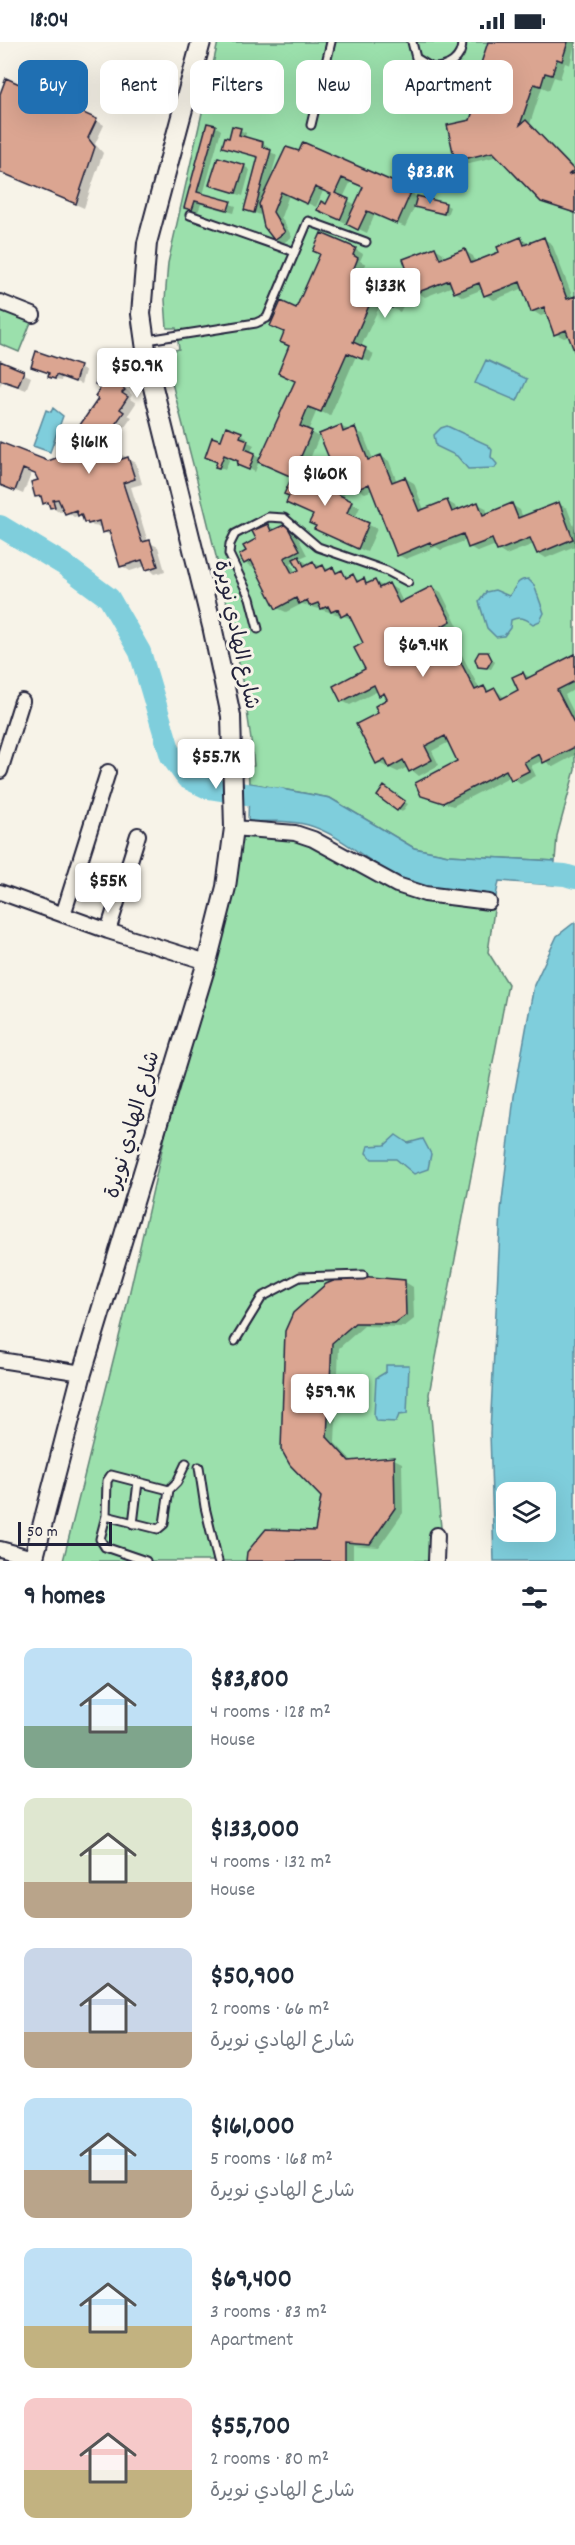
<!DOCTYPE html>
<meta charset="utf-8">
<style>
:root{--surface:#fff;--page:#f6f6f7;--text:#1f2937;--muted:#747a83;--accent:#1f6fb2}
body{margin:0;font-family:Dekko,"Playpen Sans Arabic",sans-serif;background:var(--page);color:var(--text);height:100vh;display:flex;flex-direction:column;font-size:22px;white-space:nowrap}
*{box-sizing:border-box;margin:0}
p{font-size:20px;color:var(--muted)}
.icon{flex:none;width:33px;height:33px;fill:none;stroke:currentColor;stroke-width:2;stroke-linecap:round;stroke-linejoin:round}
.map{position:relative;height:1519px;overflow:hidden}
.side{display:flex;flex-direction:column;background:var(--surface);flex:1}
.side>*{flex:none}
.banner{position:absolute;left:18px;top:18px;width:540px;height:54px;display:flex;gap:12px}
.fabs{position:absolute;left:496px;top:1440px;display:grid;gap:12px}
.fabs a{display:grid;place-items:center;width:60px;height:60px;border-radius:12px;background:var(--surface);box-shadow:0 6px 24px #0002;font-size:30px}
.scale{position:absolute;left:18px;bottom:15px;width:94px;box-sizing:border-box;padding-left:6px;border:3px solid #22223b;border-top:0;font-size:16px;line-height:21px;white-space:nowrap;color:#22223b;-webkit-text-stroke:4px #f7f3e8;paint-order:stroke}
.price{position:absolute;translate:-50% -51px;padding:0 14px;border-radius:6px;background:#fff;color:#222;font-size:20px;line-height:39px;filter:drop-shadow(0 2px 3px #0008)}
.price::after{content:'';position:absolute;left:50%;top:36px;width:18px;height:14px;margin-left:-9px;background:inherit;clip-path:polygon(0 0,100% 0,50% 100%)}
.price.active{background:var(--accent);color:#fff}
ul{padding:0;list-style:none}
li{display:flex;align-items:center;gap:18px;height:150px;padding:0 24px}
li span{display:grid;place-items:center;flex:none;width:168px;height:120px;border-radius:12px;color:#555}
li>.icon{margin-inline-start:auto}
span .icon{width:72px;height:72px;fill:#fffc;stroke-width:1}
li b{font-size:26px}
h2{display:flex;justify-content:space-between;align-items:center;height:72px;padding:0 24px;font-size:26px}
.tag{padding:0 21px;border-radius:12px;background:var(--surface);box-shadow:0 6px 24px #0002;font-size:21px;line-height:54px}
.tag.active{background:var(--accent);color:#fff}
.status{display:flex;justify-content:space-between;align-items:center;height:42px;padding:0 30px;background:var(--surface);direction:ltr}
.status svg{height:16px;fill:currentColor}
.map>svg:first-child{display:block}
.green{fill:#9be0ac;stroke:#5e8174;stroke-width:1.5}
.water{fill:#7fcedc;stroke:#5a899c;stroke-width:1.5;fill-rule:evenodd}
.shadow{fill:#0003;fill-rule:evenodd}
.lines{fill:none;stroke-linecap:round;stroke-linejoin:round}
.river{stroke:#7fcedc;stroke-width:22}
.building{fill:#dba591;stroke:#22223b;stroke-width:1.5}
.lane-casing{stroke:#22223b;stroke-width:11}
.street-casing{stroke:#22223b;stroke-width:18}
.secondary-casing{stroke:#22223b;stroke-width:22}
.lane{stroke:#f7f3e8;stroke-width:7}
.street{stroke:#f7f3e8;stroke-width:14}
.secondary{stroke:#f7f3e8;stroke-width:18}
.labels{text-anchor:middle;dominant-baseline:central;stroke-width:6;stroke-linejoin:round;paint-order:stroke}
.street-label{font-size:21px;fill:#22223b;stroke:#f7f3e8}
</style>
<div class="status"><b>18:04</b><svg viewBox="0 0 49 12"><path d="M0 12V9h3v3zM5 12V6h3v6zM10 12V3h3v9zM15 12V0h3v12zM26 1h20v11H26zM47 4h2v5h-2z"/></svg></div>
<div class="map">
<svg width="575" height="1519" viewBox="0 0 575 1519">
<rect width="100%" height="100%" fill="#f7f3e8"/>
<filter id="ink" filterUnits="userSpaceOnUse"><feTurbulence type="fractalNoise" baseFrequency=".0167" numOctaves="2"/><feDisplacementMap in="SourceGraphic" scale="12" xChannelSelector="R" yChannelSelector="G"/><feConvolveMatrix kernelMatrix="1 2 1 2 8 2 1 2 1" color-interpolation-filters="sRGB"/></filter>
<g filter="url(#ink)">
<path class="green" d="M218 0H575V728L557 794 555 819 448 813 414 806 330 756 249 741 248 725 254 724C240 589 202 460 169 329L168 310 179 307 176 286H167L165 258 168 221Z
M0 265 32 278 19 310 0 302Z
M274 786 404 844 496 854 488 910 508 942 429 1352 444 1519H63L125 1271 234 789Z"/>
<path class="water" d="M486 318 527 337 517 359 475 341Z
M53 366 63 374 50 410 33 404 46 368 51 370Z
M447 384 488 403 492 408 491 415 497 422 495 426 468 427 457 414 436 404 434 393 441 386Z
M528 537 534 543 544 571 540 579 533 582C525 576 520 574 511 578L510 586 504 594 496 595 487 586 479 560 486 550 495 548 509 554C516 546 515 538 528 537Z
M249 741 330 756 414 806 448 813 555 819 554 843 499 839 496 854C466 850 432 849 404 838 371 824 343 793 308 783 289 778 267 779 248 780Z
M575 880V1519H494L490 1391 501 1168 514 1054 534 943 557 894ZM507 1450H546V1490H507Z
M396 1093 408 1101 423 1097 431 1112 428 1127 414 1132 396 1117H372L366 1111 368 1104 385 1103Z
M386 1323H409L407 1372 399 1373 396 1380 376 1379 374 1374 376 1336 386 1330Z"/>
<path class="shadow" d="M490 0H575L570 23 565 21 560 37 554 35 549 48 542 45 530 82 575 127V172L541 159 499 114 465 122 457 118 475 67 469 63Z
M0 56 96 78 104 83 95 102 103 111 84 166 0 129Z
M215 84 221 88 203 153 236 164 234 171 201 162 198 170 185 165Z
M240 88 246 91 245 96 263 101 269 105 268 109 277 113 270 138 287 106 411 150 418 156 446 163 450 165 447 173 415 164 405 185 375 172 367 191 327 172 332 152 323 149 316 165 289 153 281 175 292 195 283 201 275 196 262 167 260 173 245 167 259 116 224 104ZM351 139 364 145 356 163 343 156Z
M244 124 250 128 243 154 211 143Z
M521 197 530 202 544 197 552 202 573 256 575 255V306L570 294 564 296 556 292 548 271 541 274 533 269 524 246 494 258 485 253 483 247 463 255 455 250 453 244 425 255 417 250 414 243 400 270 381 261 361 305 374 312 370 320 356 314 330 374 317 368 308 389 319 395 305 429 346 448 343 456 360 465 355 476 377 487 367 510 324 492 317 484 314 473 293 435 259 419 255 430 230 416 225 428 217 424 222 400 241 392 247 395 246 399 254 403 250 411 262 417 296 339 291 305 297 268 355 207 363 212 360 219 366 222 362 231 378 239 397 237 410 231 435 206 443 211 445 217 465 209 473 214 476 221 501 211Z
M0 321 31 335 26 348 2 339 0 344Z
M33 324 79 326 85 329 81 342 62 335 61 339 55 338 49 334 50 332Z
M120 325 130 332 124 345 132 353 130 357 136 361 128 373 132 375 110 406 136 421 142 442 131 445 148 500 158 505 165 529 155 532 146 524 130 529 122 524 113 495 104 490 102 485 93 484 81 473 74 475 65 468 60 470 37 454 39 439 37 432 32 430 23 452 0 442V402L48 421 57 418 71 404Z
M341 385 363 392 373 417 381 414 389 419 397 440 405 436 414 441 424 468 447 459 455 464 457 470 478 462 486 466 488 473 512 463 520 468 523 476 558 462 567 466 575 487V504L546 516 538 511 534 502 506 513 498 508 496 503 478 510 470 505 467 498 441 508 436 505 406 517 398 513 373 448 365 451 357 447 350 429 343 432 335 427Z
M268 483 276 488 286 483 294 488 307 513 300 516 309 523 313 521 370 542 375 540 383 544 389 543 397 548 403 560 432 545 441 550 458 584 449 588 480 648 484 645 491 649 495 647 505 656 520 648 523 631 531 636 575 613V647L565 653 575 673V713L553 725 544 718 531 724 536 734 521 742 511 734 453 764 422 753 459 719 449 700 432 709 439 723 419 734 408 725 398 730 378 721 380 671 389 658 378 649 350 663 342 659 367 628 365 602 353 577 302 562 286 570 277 566 256 524 253 526 245 521ZM296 518 301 528 296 531 291 521Z
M488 612 495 620 491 627 479 624Z
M388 748 408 762 402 770 379 754Z
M405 1240 413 1245 414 1277 404 1285 364 1284 339 1306 335 1401 353 1420 394 1417 402 1421 403 1471 379 1505 353 1503V1519H248L249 1511 316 1490 322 1454 287 1289Z"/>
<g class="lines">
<path class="river" d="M0 484 63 522 109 556 140 610 171 714 187 736 208 746 279 757
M523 830 565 833 575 836"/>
</g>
<path class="building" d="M488 0H568L562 19 557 17 552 33 545 31 541 44 534 42 520 83 526 78 574 128 568 133 575 131V171L541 160 493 110 455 119 447 83 470 78 474 66 467 64Z
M6 36 97 77 88 96 95 105 76 162 0 130V52Z
M207 81 216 83 197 150 231 159 228 168 195 159 192 168 184 166Z
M232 84 241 86 239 93 263 100 262 105 271 108 254 171 244 168 258 115 222 105 225 95 229 96Z
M303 100 412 148 397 182 367 169 358 188 346 182 363 145 342 136 335 151 349 157 340 178 317 168 321 159 326 162 331 152 315 145 307 162 281 150 273 170 285 190 274 198 264 185 259 162 286 105 299 109Z
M218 115 245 123 236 151 209 143Z
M417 154 446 161 444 172 414 165Z
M321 191 356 206 353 213 358 216 354 226 377 237 381 229 397 236 408 231 403 217 435 205 440 217 465 207 471 221 499 210 497 205 521 195 524 203 544 195 567 257 575 254V311L566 288 554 293 544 265 531 270 520 240 484 254 479 241 454 251 449 238 416 251 410 237 403 241 392 266 372 257 353 300 366 306 362 317 347 311 321 370 308 365 300 384 312 389 292 435 258 420 295 339 278 331 289 304 280 300 284 290 270 284 281 259 296 266 320 212 313 209Z
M36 309 80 324 75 340 56 333 55 337 48 335 49 331 31 325Z
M111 318 122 326 116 339 125 348 122 351 128 355 120 367 124 370 101 402 105 401 107 408 115 405 119 418 128 415 135 437 123 441 142 500 150 498 158 524 146 528 142 518 120 525 109 489 102 491 99 479 88 482 87 480H84L81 472 78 474 76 468 65 472 58 457 53 458 55 465 50 466 48 460 43 462 41 454 35 455 31 440 38 438 35 432 23 427 15 449 0 443V400L48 419 56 416 68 400 71 402 75 395 73 393 98 357 95 354 101 345 95 342Z
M0 319 24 329 18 344 0 338Z
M341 383 343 390 355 385 368 418 381 413 392 440 405 435 419 469 447 458 452 470 478 460 483 473 512 461 518 476 559 460 573 497 537 512 530 496 497 509 492 497 468 506 463 492 432 504 430 500 397 514 369 442 356 448 346 423 334 428 319 392Z
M226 384 242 390 240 395 248 398 245 407 255 411 249 428 237 423 238 419 224 413 219 426 215 425 217 420 205 415 212 395 221 398Z
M297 424 339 442 335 451 352 459 347 471 369 481 358 507 314 487 316 484 309 481 313 473 286 461 289 454 284 452Z
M268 482 271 489 286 482 300 508 284 516 292 531 299 528 293 517 299 514 304 524 313 519 317 526 323 523 326 529 333 525 336 531 342 528 346 536 353 532 357 540 364 536 366 542 375 538 379 546 389 541 399 561 432 544 451 579 442 584 475 648 484 644 487 650 495 646 501 657 518 648 512 635 523 630 526 637 575 612V639L557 648 575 683V705L543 721 539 712 524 720 529 729 511 738 506 728 443 761 421 754 415 741 457 719 445 694 425 704 432 718 409 730 403 718 389 726 385 717 376 722 356 682 378 671 375 664 387 657 384 651 379 654 374 643 341 660 333 644 365 627 354 606 363 601 348 571 341 575 338 567 331 570 328 564 321 567 318 561 310 564 307 558 299 562 296 556 276 567 251 518 244 522 239 513 246 509 243 504 256 497 252 489Z
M479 610H488L492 618 487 626 478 625 475 617Z
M384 744 405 759 397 769 377 754Z
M348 1233 405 1238 406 1273 395 1281H355L332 1301 327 1395 349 1419 394 1415 395 1466 370 1502 345 1500V1519H246L247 1510 266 1487 315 1489 321 1455 290 1423 281 1407 285 1289 293 1271 326 1242Z"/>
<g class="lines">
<g class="lane-casing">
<path id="lane" d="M412 0 416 16 432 26C448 26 462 18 462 0
M311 83 331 0
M190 173 295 210
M147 298 256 281 267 276 308 179 366 200
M258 587 250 556 229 512 230 502 235 492 268 475 284 476 318 505 387 529 408 540
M235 1299 262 1255 300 1235 363 1233
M199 1425 205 1465 218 1519
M169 1448 111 1433 107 1439 106 1474 158 1487 164 1482 169 1448 177 1440 186 1421
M106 1474 100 1497 105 1505 146 1519
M133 1482 138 1440"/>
</g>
<g class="street-casing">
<path id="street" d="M0 260 33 273
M0 729 22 659
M234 786 295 791 313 797 397 843 425 852 489 860
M0 850 108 889 207 920
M63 873 108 730
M108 889 138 793
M0 1318 82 1331
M0 1507 33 1516
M436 1519 437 1493"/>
</g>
<g class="secondary-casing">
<path id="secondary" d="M33 1519 82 1331 207 920 226 845 234 786 231 674 212 584 149 329 141 272 147 201 201 0"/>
</g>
<use href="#lane" class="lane"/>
<use href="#street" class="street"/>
<use href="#secondary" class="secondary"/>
</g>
</g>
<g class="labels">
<g class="street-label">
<text transform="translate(235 593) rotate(78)">شارع الهادي نويرة</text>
<text transform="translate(134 1083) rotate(-74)">شارع الهادي نويرة</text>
</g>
</g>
</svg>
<div class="fabs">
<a><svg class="icon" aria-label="layers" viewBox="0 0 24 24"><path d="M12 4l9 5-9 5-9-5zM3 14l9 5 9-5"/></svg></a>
</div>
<div class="scale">50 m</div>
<b class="price active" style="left:430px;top:163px">$83.8K</b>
<b class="price" style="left:385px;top:277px">$133K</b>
<b class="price" style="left:137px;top:357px">$50.9K</b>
<b class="price" style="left:89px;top:433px">$161K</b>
<b class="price" style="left:325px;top:465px">$160K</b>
<b class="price" style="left:423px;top:636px">$69.4K</b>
<b class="price" style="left:216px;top:748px">$55.7K</b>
<b class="price" style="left:108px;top:872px">$55K</b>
<b class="price" style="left:330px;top:1383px">$59.9K</b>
<div class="banner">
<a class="tag active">Buy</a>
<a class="tag">Rent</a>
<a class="tag">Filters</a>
<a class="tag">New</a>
<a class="tag">Apartment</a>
</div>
</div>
<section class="side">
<h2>9 homes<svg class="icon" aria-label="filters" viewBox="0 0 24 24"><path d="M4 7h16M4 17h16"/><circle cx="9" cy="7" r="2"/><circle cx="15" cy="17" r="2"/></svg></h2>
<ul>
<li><span style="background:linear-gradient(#bfe0f5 65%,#7fa58c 0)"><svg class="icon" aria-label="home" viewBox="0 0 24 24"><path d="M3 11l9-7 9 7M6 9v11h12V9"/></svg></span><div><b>$83,800</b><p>4 rooms · 128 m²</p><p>House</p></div></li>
<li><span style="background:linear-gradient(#dfe7d0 70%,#b9a48a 0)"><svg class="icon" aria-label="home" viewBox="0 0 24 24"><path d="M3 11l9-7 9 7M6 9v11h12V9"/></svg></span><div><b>$133,000</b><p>4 rooms · 132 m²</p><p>House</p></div></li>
<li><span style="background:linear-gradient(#c9d6e8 70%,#b9a48a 0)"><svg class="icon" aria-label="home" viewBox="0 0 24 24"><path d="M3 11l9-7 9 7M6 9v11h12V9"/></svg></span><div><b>$50,900</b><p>2 rooms · 66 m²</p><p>شارع الهادي نويرة</p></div></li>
<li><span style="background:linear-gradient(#bfe0f5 60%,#b9a48a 0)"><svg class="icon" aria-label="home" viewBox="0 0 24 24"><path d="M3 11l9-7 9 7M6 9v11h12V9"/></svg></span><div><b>$161,000</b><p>5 rooms · 168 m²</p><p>شارع الهادي نويرة</p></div></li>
<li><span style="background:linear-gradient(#bfe0f5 65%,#c2b280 0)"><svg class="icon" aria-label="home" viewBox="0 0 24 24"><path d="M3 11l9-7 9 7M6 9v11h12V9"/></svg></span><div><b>$69,400</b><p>3 rooms · 83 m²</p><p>Apartment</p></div></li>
<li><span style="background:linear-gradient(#f6c9c9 60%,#c2b280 0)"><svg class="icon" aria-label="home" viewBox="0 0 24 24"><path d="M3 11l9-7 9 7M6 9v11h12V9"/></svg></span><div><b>$55,700</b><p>2 rooms · 80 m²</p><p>شارع الهادي نويرة</p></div></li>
</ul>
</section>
